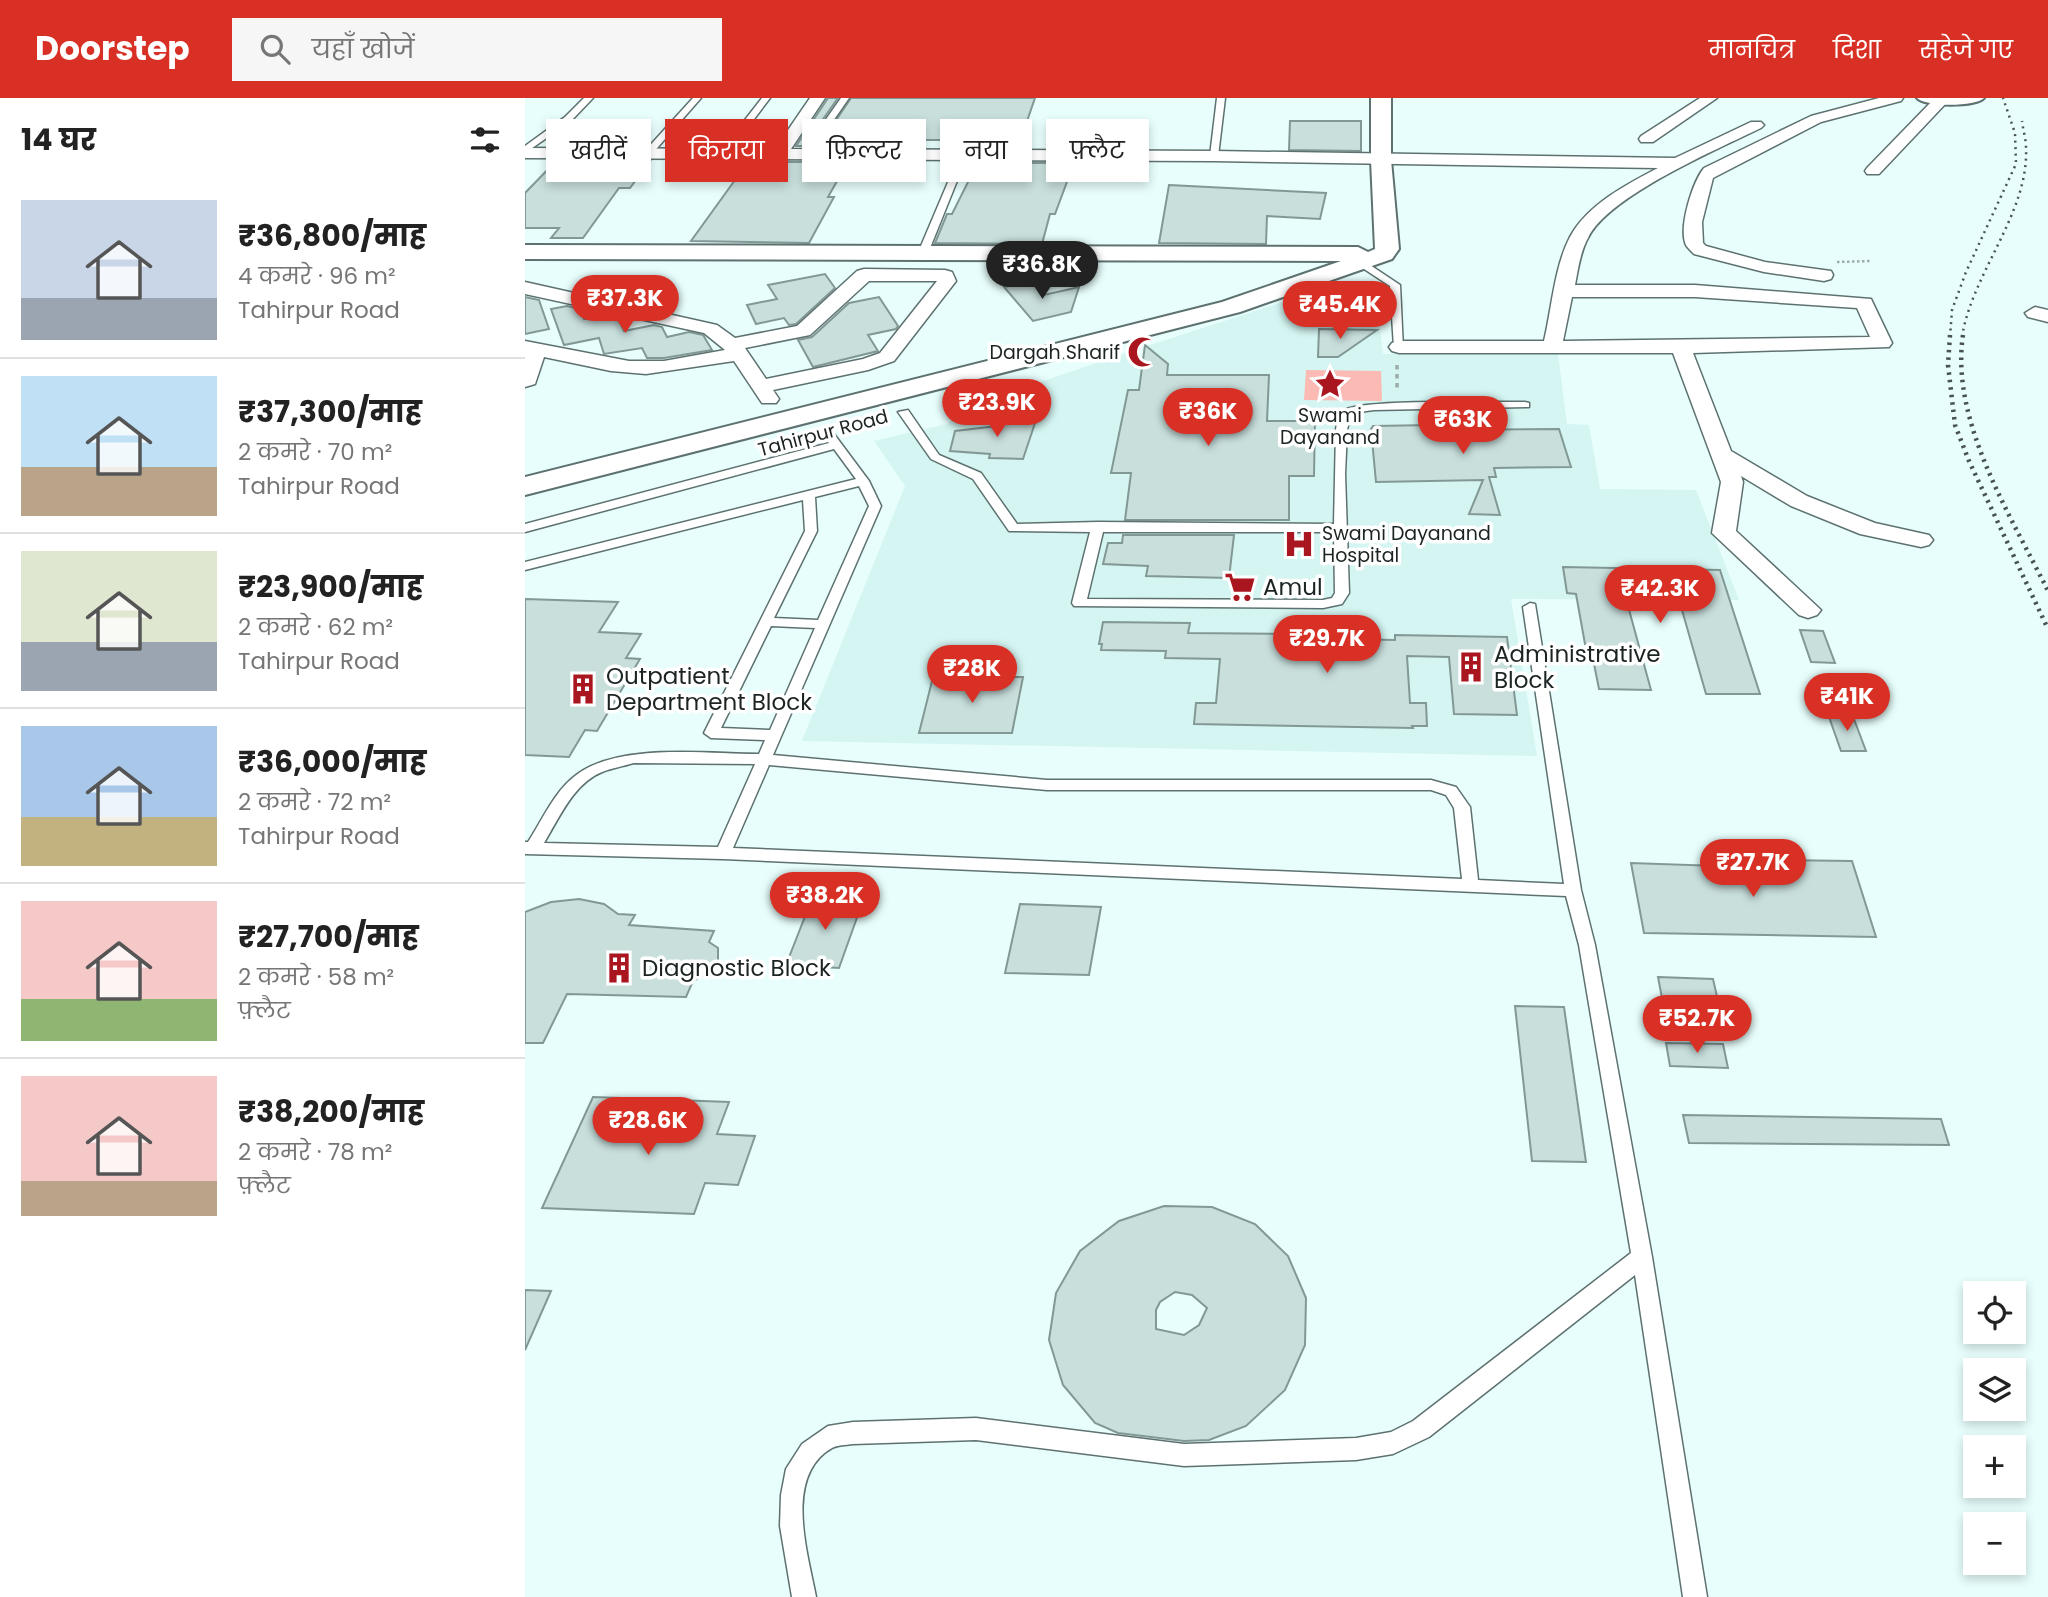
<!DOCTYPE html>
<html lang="hi">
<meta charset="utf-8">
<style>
:root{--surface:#fff;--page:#f6f6f6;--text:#222;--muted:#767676;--line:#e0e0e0;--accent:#d93025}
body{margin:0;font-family:Poppins,"Noto Sans Devanagari",sans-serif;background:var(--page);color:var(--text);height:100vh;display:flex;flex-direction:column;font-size:26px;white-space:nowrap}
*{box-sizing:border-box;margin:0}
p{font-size:23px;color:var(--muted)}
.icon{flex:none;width:38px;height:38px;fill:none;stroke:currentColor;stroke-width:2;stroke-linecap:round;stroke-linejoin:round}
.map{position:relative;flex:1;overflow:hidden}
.drawer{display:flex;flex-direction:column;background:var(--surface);width:525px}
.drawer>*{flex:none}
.banner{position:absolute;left:21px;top:21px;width:665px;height:63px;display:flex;gap:14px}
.tools{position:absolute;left:1438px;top:1183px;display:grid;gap:14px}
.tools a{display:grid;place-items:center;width:63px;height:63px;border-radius:0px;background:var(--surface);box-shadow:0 4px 10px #0003;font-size:35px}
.price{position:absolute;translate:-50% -60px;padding:0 16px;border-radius:24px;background:var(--accent);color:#fff;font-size:23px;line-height:46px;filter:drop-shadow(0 2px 4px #0008)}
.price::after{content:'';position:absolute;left:50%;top:42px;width:21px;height:16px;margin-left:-10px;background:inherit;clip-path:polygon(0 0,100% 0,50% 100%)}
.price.on{background:#222;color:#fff}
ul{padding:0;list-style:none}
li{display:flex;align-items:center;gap:21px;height:175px;padding:0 21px}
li+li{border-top:2px solid var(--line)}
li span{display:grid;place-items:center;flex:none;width:196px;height:140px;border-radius:0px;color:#555}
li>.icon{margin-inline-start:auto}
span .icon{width:84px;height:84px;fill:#fffc;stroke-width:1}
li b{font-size:30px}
h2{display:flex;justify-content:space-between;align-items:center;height:84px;padding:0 21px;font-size:30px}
.tag{padding:0 24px;border-radius:0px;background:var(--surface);box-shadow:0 4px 10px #0003;font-size:24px;line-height:63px}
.tag.on{background:var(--accent);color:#fff}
header{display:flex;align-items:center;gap:42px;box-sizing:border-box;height:98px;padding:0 35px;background:var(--accent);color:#fff}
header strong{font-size:33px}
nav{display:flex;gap:38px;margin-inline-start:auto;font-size:24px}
.search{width:490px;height:63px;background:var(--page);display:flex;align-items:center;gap:18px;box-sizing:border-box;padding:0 24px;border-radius:0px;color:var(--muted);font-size:26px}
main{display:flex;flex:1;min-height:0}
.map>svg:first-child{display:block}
.built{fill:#d4f5f2}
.green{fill:#fbbbb4}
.building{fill:#c8dfdc;stroke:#829895;stroke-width:2;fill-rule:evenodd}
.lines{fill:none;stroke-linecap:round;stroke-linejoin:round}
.lane-casing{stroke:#5d7270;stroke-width:3}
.street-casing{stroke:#5d7270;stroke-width:3}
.secondary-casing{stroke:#5d7270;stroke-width:4}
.path-far1{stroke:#9cadab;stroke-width:2.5;stroke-dasharray:2.5 2.5;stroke-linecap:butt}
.path{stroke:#9cadab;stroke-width:3.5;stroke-dasharray:4.5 4.5;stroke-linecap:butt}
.lane{fill:#fff;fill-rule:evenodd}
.street{fill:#fff;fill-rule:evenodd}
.secondary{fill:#fff;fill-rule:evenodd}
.rail-far1{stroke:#475251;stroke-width:2.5;stroke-dasharray:2 4.5;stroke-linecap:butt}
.rail{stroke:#475251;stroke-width:4.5;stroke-dasharray:2.5 5;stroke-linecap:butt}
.labels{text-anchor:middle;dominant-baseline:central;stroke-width:7;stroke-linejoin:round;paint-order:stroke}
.far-poi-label{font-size:19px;fill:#1c2423;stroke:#fff;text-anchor:end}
.far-street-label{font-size:19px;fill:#1c2423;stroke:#fff}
.poi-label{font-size:23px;fill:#1c2423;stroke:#fff;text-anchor:start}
</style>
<header>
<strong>Doorstep</strong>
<div class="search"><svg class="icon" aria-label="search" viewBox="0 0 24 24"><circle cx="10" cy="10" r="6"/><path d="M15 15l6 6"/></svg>यहाँ खोजें</div>
<nav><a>मानचित्र</a><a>दिशा</a><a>सहेजे गए</a></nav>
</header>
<main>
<section class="drawer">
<h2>14 घर<svg class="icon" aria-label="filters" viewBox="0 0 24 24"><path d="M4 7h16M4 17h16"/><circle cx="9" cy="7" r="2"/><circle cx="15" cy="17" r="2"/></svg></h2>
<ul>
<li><span style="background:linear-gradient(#c9d6e8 70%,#9aa5b1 0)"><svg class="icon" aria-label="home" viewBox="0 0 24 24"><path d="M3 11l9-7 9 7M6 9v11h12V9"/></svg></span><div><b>₹36,800/माह</b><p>4 कमरे · 96 m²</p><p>Tahirpur Road</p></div></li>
<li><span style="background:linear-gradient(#bfe0f5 65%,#b9a48a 0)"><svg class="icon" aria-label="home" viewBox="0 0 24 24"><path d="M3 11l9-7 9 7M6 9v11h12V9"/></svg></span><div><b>₹37,300/माह</b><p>2 कमरे · 70 m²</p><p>Tahirpur Road</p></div></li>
<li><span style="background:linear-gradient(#dfe7d0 65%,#9aa5b1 0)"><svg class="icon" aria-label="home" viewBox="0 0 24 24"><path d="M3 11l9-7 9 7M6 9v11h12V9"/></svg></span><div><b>₹23,900/माह</b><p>2 कमरे · 62 m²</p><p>Tahirpur Road</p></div></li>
<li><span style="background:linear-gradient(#a9c7e8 65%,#c2b280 0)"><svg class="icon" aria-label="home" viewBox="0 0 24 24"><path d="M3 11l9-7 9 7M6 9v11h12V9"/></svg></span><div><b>₹36,000/माह</b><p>2 कमरे · 72 m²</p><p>Tahirpur Road</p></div></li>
<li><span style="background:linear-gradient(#f6c9c9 70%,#8fb573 0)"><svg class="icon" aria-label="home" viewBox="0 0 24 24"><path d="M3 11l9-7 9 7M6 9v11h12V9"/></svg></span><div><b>₹27,700/माह</b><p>2 कमरे · 58 m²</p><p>फ़्लैट</p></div></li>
<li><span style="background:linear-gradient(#f6c9c9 75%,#b9a48a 0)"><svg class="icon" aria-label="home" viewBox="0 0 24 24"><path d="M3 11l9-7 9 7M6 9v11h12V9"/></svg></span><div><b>₹38,200/माह</b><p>2 कमरे · 78 m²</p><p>फ़्लैट</p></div></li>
</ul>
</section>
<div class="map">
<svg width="1523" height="1499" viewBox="0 0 1523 1499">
<rect width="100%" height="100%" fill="#e7fefc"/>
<path class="built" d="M822 183 852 205 858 256H1033L1042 326 1064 327 1075 391 1171 392 1214 502 986 501 1012 658 277 643 380 388 349 343 422 326 440 309 607 253 614 259 628 255 622 248Z"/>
<path class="green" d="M781 272 856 273 857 303 779 302Z"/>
<path class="building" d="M303 0H313L279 48H271Z
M326 0H510L493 49H449L452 42H396L395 44 335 43 332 49H293Z
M765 23H836V53L764 52Z
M31 63H125L105 90H94L58 140H26L34 130H0V95Z
M223 64H323L303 99H309L284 145 166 143Z
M442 65H549L530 116H525L517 146 410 145 422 116H427L448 74H438Z
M644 87 801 95 795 121 742 118 741 146 634 145Z
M300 176 310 190 271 226 264 227 259 220 231 226 222 207 252 201 243 187Z
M508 184 519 197 554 189 546 214 508 223 479 189Z
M0 199 14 202 24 231 0 236Z
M354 199 373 228 371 231 343 237 353 253 288 269 273 242 287 239 324 205Z
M42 208 55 211 59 221 82 216 93 219 99 233 129 227 137 229 142 239 164 234 178 237 187 252 139 260H122L117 250 79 256 74 240 39 247 26 211Z
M794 231 852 232 813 259H793Z
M620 247 643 266 642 277H744L742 323H790L789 378H764V422H600L606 375H586L603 292H614Z
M476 318 512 319 498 361 464 360 465 356 425 353 430 333 472 328Z
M906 327V332L1034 331 1046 369 969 370 971 379H964L975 417 944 416 958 382 851 384 846 331 848 328Z
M598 437H709L704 480 621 478 623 468 578 466 583 445H597Z
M1038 469 1195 472 1235 596H1181L1153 498 1100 497 1126 592 1074 591 1065 546H1060L1051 496 1042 495Z
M0 501 93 504 74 534 116 536 101 560 115 561 72 633 60 632 44 659 0 657Z
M578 524 665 525 663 535 761 536V540L870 542V537L982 539 992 617 929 616 924 559 882 558 885 605H901L902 628H887L888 630 669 626 671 605H691L695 561 640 560 641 553 576 552 577 546H574Z
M1275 532 1298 533 1310 565 1286 564Z
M408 579H498L487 635H394Z
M1303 616H1327L1341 653H1316Z
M1191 761 1327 763 1351 839 1119 835 1106 765 1193 768Z
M288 798 339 800 314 870 261 867Z
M54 801 79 806 93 816 110 817 104 827 189 833 184 844 193 850V864L183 875 168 883 161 899 42 896 18 945H0V814L26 804Z
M495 806 576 809 564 877 480 875Z
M1133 879 1188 881 1193 903 1137 900Z
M990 908 1039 909 1061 1064 1007 1063Z
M1141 945 1198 946 1203 970 1145 968Z
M68 999 204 1004 192 1036 230 1038 213 1087 180 1085 169 1116 17 1110Z
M1158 1017 1416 1021 1424 1047 1164 1045Z
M639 1108 687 1109 730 1126 763 1158 781 1200 780 1247 760 1292 721 1328 684 1342 659 1343 593 1335 570 1325 538 1287 524 1242 531 1195 555 1153 594 1123ZM650 1194 667 1197 682 1210 674 1227 659 1237 631 1231V1212L635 1204Z
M0 1192 26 1193 0 1252Z"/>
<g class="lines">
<g class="lane-casing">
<path id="lane" d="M59 0H68L46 23 0 55V48L40 19Z
M168 0H176L126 57H120V53Z
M237 0H245L201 58H195V54Z
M316 0H324L283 59H277L276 57Z
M692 0H700L693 58 689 61 685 58Z
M435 56 442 58 403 155 395 157 393 155Z
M833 163H839L875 187 878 251 869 249 865 188 833 167Z
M1000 304 1004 305V309L849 312 834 314 825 319 822 332 820 376 824 495 817 506 798 510 549 508 547 505 565 434 484 433 448 381 406 361 373 314 383 312 414 357 456 375 492 426 573 424 809 426 811 332C812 324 813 317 820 312 835 301 972 304 1000 304ZM578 434H809L810 495 807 500 798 502 562 501Z
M302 331 306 332 344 383 356 408 248 657 522 682H906L931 689 945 709 953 782 1039 786 998 509 1005 505 1010 506 1056 792 1070 847 1127 1159 1182 1499H1158L1110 1177 904 1339 868 1356 831 1362 659 1368 451 1342 328 1346C321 1347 312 1347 307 1350 258 1378 283 1456 291 1499H267L255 1428 256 1397 261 1371 277 1346 303 1328 328 1324 451 1320 659 1346 831 1340 866 1334 888 1323 1106 1155 1054 847 1041 798 198 761 0 756V744H3C17 723 29 694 50 678 92 644 182 656 234 656L240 642 186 640 179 635 280 433 278 402 0 472V464L331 381 309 351 0 434V426L304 345 296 334ZM334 388 344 408 293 522 249 520 292 433 290 399ZM246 528 290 530 245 632 196 630ZM109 665 230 666 193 749 19 745C34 720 49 685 77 674 87 670 99 668 109 665ZM244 667 522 692H906L921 697 929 710 937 781 208 750Z"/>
</g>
<g class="street-casing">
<path id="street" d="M285 0H300L266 51 689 53 1150 60 1226 24H1236L1239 27 1236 30C1193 51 1083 98 1063 140 1055 154 1053 172 1050 187H1170L1346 201 1367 245 1364 249 1168 255 1206 353 1282 398 1350 425 1404 437 1408 442 1404 447 1396 449 1335 436 1266 408 1216 378 1218 384 1211 433 1296 512 1292 517 1283 520 1274 517 1187 435 1196 384 1148 255H874L867 253 864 249 867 245 874 243H1019C1027 210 1029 170 1045 139 1062 107 1102 86 1133 70L689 63 0 60V50L250 51ZM1047 199H1170L1332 210 1345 239 1038 243Z
M1175 0H1192L1128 44H1116L1114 41 1116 38Z
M1354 0H1378L1376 3 1296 24 1188 80 1177 124 1178 145 1181 148 1240 164 1306 173 1308 177 1306 181 1299 183 1239 174 1169 156C1167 154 1162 149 1161 147 1153 130 1168 83 1179 70L1286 18Z
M1410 0 1425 1 1354 76H1342L1340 73 1342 70Z
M339 171 420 172 427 174 431 183 369 263 343 272 248 292 254 301 251 305H237L209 263 121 276 86 273 19 259 10 286 0 289V243L104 263H139L200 252 179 235 0 196V184L192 227 210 240 272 228 332 173ZM344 183H412L355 255 338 261 241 281 220 250 285 237Z
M1510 209 1523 212V224L1503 219 1500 215Z"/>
</g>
<g class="secondary-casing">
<path id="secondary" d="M846 0H866V62L874 151 867 161 715 214 0 397V379L697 204 816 163 0 161V147L833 149 843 154 850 151 846 62Z
M1392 0H1459C1451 9 1400 9 1392 0Z"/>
</g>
<path class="path-far1" d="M1312 164 1346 163"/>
<path class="path" d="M872 267V293"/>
<use href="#lane" class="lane"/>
<use href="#street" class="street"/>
<use href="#secondary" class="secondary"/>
<path class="rail-far1" d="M1425 239 1427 212 1441 174 1491 66 1490 35 1478 0
M1437 239C1447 175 1504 115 1501 50 1501 41 1498 32 1497 23"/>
<path class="rail" d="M1425 237 1423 267 1430 327 1444 363 1523 531
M1438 237C1425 323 1486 418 1523 493"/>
</g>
<defs>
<g id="mosque-bare" transform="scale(2.415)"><path d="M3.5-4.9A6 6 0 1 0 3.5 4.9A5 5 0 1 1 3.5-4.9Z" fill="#aa161f" stroke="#fff" stroke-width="2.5" paint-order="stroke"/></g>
<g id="sight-bare" transform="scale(2.415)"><path d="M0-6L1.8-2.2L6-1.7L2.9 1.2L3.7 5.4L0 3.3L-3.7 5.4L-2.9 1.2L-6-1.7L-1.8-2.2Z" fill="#aa161f" stroke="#fff" stroke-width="2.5" paint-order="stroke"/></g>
<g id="hospital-bare" transform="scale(2.415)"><path d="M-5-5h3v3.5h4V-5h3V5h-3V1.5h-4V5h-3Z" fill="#aa161f" stroke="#fff" stroke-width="2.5" paint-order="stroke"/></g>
<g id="supermarket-bare" transform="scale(2.415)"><path d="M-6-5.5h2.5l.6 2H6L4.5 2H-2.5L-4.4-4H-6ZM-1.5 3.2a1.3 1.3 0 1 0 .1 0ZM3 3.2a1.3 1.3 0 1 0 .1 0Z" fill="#aa161f" stroke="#fff" stroke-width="2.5" paint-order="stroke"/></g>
<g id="building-bare" transform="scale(2.415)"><path d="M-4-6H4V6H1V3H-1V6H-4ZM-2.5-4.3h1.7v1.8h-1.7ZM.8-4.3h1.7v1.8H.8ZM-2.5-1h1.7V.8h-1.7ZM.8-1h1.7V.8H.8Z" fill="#aa161f" stroke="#fff" stroke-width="2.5" paint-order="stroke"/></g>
</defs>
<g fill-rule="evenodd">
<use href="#mosque-bare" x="618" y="254"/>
<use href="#sight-bare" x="805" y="286"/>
<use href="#hospital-bare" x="774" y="446"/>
<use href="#supermarket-bare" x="715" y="489"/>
<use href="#building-bare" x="946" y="569"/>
<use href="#building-bare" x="58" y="591"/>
<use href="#building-bare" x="94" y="870"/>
</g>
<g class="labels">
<g class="far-poi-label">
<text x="595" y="254">Dargah Sharif</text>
<text x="805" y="317" text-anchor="middle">Swami<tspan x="805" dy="22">Dayanand</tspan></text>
<text x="797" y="435" text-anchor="start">Swami Dayanand<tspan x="797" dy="22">Hospital</tspan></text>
</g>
<g class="far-street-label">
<text transform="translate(298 335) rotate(-15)">Tahirpur Road</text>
</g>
<g class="poi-label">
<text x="738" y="489">Amul</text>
<text x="969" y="556">Administrative<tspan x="969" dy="26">Block</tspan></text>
<text x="81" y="578">Outpatient<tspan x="81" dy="26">Department Block</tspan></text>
<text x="117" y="870">Diagnostic Block</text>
</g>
</g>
</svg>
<div class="tools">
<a><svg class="icon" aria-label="locate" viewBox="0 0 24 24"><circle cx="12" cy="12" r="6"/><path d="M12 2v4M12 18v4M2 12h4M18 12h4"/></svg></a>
<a><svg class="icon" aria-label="layers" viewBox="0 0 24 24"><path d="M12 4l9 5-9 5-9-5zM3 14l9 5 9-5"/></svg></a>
<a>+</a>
<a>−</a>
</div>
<b class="price on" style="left:517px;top:203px">₹36.8K</b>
<b class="price" style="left:100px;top:237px">₹37.3K</b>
<b class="price" style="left:815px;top:243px">₹45.4K</b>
<b class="price" style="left:472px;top:341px">₹23.9K</b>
<b class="price" style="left:683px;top:350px">₹36K</b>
<b class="price" style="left:938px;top:358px">₹63K</b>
<b class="price" style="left:1135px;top:527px">₹42.3K</b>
<b class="price" style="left:802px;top:577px">₹29.7K</b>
<b class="price" style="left:447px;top:607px">₹28K</b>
<b class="price" style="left:1322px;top:635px">₹41K</b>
<b class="price" style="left:1228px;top:801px">₹27.7K</b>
<b class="price" style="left:300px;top:834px">₹38.2K</b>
<b class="price" style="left:1172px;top:957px">₹52.7K</b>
<b class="price" style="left:123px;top:1059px">₹28.6K</b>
<div class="banner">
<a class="tag">खरीदें</a>
<a class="tag on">किराया</a>
<a class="tag">फ़िल्टर</a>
<a class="tag">नया</a>
<a class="tag">फ़्लैट</a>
</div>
</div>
</main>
